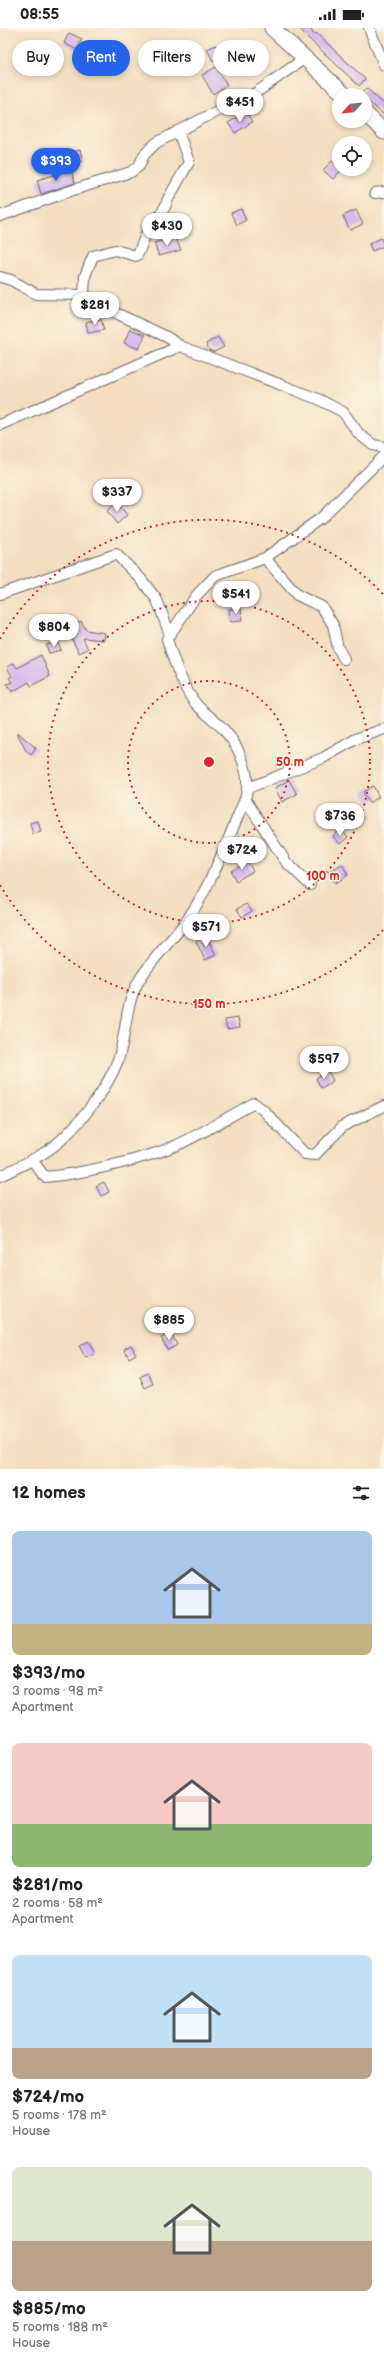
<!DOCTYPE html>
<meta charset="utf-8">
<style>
:root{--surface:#fff;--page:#f2f2f2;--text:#202124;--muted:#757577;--accent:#2563eb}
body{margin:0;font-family:"Balsamiq Sans",sans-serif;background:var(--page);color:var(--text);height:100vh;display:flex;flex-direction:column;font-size:15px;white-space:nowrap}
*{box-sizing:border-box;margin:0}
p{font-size:13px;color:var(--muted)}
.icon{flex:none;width:22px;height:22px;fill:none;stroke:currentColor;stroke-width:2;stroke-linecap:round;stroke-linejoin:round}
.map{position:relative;height:1441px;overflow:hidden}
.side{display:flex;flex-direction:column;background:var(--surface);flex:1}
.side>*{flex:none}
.guide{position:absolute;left:12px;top:12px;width:360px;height:36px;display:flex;gap:8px}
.needle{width:26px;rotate:243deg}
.tools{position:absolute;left:332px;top:60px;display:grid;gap:8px}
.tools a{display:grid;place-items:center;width:40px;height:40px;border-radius:50%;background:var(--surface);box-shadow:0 2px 6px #0003;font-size:20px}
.price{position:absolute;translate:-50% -34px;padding:0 9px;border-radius:14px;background:#fff;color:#222;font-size:13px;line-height:26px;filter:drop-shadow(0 1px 2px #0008)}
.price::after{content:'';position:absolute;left:50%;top:24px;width:12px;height:9px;margin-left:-6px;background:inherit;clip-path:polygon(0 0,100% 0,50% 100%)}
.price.selected{background:var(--accent);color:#fff}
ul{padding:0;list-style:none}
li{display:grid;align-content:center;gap:8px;height:212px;padding:0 12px}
li span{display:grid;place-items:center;height:124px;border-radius:8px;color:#555}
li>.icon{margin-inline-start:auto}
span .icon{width:72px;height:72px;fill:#fffc;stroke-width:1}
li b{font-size:17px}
h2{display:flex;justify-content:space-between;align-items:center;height:48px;padding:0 12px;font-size:17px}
.chip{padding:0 14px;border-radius:18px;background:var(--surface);box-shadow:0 2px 6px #0003;font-size:14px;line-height:36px}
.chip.selected{background:var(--accent);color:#fff}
.status{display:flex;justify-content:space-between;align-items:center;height:28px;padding:0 20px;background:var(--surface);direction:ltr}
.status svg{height:11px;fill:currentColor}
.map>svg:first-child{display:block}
.building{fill:#d0b1eb}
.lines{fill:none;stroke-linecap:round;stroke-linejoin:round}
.minor-casing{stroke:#6b646a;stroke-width:12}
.primary-casing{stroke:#6b646a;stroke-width:17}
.minor{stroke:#fff;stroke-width:10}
.primary{stroke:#fff;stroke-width:15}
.ring{fill:none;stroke:#d62828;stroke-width:2;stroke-dasharray:2 4}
.centre{fill:#d62828;stroke:#fcf5e5;stroke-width:2}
.ring-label{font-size:12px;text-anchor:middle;font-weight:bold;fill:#d62828;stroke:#fcf5e5;stroke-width:3;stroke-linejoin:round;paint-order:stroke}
</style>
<div class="status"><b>08:55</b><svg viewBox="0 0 49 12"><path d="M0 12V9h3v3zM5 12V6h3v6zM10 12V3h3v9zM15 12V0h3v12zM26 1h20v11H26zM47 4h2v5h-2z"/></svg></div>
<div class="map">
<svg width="384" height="1441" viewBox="0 0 384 1441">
<rect width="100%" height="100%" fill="#fcf5e5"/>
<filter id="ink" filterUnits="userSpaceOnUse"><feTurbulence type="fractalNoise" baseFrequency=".025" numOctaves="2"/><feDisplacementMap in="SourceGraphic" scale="8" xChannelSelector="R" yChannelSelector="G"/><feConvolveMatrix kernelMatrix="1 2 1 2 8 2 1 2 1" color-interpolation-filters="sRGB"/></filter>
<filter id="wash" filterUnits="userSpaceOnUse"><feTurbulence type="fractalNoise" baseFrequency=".012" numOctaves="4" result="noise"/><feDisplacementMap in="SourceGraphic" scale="16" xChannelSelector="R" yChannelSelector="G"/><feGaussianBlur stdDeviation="0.9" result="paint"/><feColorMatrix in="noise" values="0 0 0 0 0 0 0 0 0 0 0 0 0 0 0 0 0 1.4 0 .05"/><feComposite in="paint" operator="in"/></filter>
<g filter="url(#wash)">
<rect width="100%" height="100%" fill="#f3dec0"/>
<g id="blocks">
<path class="building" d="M300 0H310L314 7 316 5 365 51 359 58 305 7Z
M69 5 82 11 77 22 64 15Z
M216 17 222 30 213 33 207 21Z
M216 39 227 57 213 66 202 47Z
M366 60 384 76V87L365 71V67H360Z
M246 84 252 94 235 105 228 95Z
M80 122 83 133 72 136 69 125Z
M332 133 341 142 333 151 323 142Z
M71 142 75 155 41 166 37 152Z
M241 181 246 192 237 197 231 185Z
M356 182 363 196 350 202 343 188Z
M175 209 181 222 159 228 154 215Z
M381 210 384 218 372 223 369 216Z
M101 291 104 302 88 305 86 294Z
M130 301 145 307 139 321 124 315Z
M218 309 224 319 214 324 209 322 206 316Z
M117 475 127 487 117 496 107 483Z
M241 580 242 593 230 594 229 581Z
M81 593 86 602 105 605 104 612 83 610 88 621 79 625 66 600Z
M58 614 61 622 49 625 46 617Z
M41 627 50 648 31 658 29 654 12 664 7 656 12 654 9 650 12 648 7 639 14 635 17 640Z
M17 704 36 720 31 727 26 723Z
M289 752 297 766 282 774 275 760Z
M373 758 379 769 369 775 363 764Z
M358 781 363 791 353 797 347 786Z
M38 793 41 804 33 806 30 795Z
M340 801 348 809 340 816 333 808Z
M248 834 253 843 236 853 231 843Z
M342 836 348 847 335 855 328 844Z
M246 876 252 883 242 889 237 881Z
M206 908 216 927 205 932 196 913Z
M238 990 240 999 227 1001 225 992Z
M328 1043 333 1053 321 1060 316 1050Z
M104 1154 109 1164 101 1168 96 1158Z
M171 1305 177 1317 168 1322 161 1310Z
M88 1313 95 1326 86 1330 79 1318Z
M131 1317 136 1326 129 1330 124 1321Z
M148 1345 153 1356 145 1360 140 1349Z"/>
</g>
</g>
<g filter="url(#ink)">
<use href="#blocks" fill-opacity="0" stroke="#6b646a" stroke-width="1"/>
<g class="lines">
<g class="minor-casing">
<path id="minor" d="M369 0 384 37
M375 165 384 164
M0 188 70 163 131 144 139 138 144 127 156 115 217 83 243 74 305 30
M0 249 11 252 36 266 84 267 103 279 167 309 180 318 318 371 343 384 359 406 373 417 384 419
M84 267 85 248 93 228 115 222 136 228 138 226 150 196 159 189 165 179 168 171 189 134 178 103
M0 397 180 318
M265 530 297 567 322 579 333 597 338 620 344 631
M0 566 116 526 141 551 157 572 170 607
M248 760 323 730 356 711 384 701
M245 771 286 834 310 857
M32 1132 45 1149C81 1146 141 1132 175 1118 202 1106 228 1089 254 1075L263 1082 305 1126 315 1127 343 1098 384 1078
M0 1148C20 1138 43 1128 60 1113 83 1092 107 1061 118 1032 126 1008 125 979 137 956 150 932 174 911 189 889 213 853 228 811 245 771 252 749 241 721 225 703 217 693 205 686 196 676 183 660 173 631 167 611L196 568 215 548 265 530 321 490 384 428"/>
</g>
<g class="primary-casing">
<path id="primary" d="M272 0 345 67
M365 85 384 104"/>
</g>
<use href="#minor" class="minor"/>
<use href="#primary" class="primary"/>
</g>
</g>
<g class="ring">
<circle cx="209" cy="734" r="81"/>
<circle cx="209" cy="734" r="161"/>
<path d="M383 902A242 242 0 0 1 0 857M0 611A242 242 0 0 1 383 566"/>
</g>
<circle cx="209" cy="734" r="6" class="centre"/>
<g class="ring-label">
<text x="290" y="738">50 m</text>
<text x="323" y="852">100 m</text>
<text x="209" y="980">150 m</text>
</g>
</svg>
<div class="tools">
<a><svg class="needle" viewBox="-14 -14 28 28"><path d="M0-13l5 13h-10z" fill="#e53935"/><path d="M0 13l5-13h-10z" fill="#757577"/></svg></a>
<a><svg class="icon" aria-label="locate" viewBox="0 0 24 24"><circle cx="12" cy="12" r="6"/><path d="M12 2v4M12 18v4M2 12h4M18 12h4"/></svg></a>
</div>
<b class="price" style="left:240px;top:95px">$451</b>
<b class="price selected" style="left:56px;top:154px">$393</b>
<b class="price" style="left:167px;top:219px">$430</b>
<b class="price" style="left:95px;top:298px">$281</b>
<b class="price" style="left:117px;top:485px">$337</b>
<b class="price" style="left:236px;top:587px">$541</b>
<b class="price" style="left:54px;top:620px">$804</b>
<b class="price" style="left:340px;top:809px">$736</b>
<b class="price" style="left:242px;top:843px">$724</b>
<b class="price" style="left:206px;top:920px">$571</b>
<b class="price" style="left:324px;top:1052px">$597</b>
<b class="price" style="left:169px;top:1313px">$885</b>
<div class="guide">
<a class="chip">Buy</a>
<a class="chip selected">Rent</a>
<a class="chip">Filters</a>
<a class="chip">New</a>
</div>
</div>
<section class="side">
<h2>12 homes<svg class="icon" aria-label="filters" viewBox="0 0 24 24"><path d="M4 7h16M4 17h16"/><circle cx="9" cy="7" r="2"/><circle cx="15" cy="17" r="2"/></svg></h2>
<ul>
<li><span style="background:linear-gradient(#a9c7e8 75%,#c2b280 0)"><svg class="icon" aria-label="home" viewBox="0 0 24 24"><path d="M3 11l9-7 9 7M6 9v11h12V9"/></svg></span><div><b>$393/mo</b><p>3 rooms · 98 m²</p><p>Apartment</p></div></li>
<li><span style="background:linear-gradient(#f6c9c9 65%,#8fb573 0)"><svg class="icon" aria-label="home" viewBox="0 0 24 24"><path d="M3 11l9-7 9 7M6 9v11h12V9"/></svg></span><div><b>$281/mo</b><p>2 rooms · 58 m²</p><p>Apartment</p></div></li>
<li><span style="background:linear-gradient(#bfe0f5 75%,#b9a48a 0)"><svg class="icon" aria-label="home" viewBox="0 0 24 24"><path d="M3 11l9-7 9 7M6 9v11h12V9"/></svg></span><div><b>$724/mo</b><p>5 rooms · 178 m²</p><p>House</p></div></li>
<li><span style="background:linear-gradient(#dfe7d0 60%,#b9a48a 0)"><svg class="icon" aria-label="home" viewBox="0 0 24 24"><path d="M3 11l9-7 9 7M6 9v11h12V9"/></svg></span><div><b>$885/mo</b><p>5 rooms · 188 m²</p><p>House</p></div></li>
</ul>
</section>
